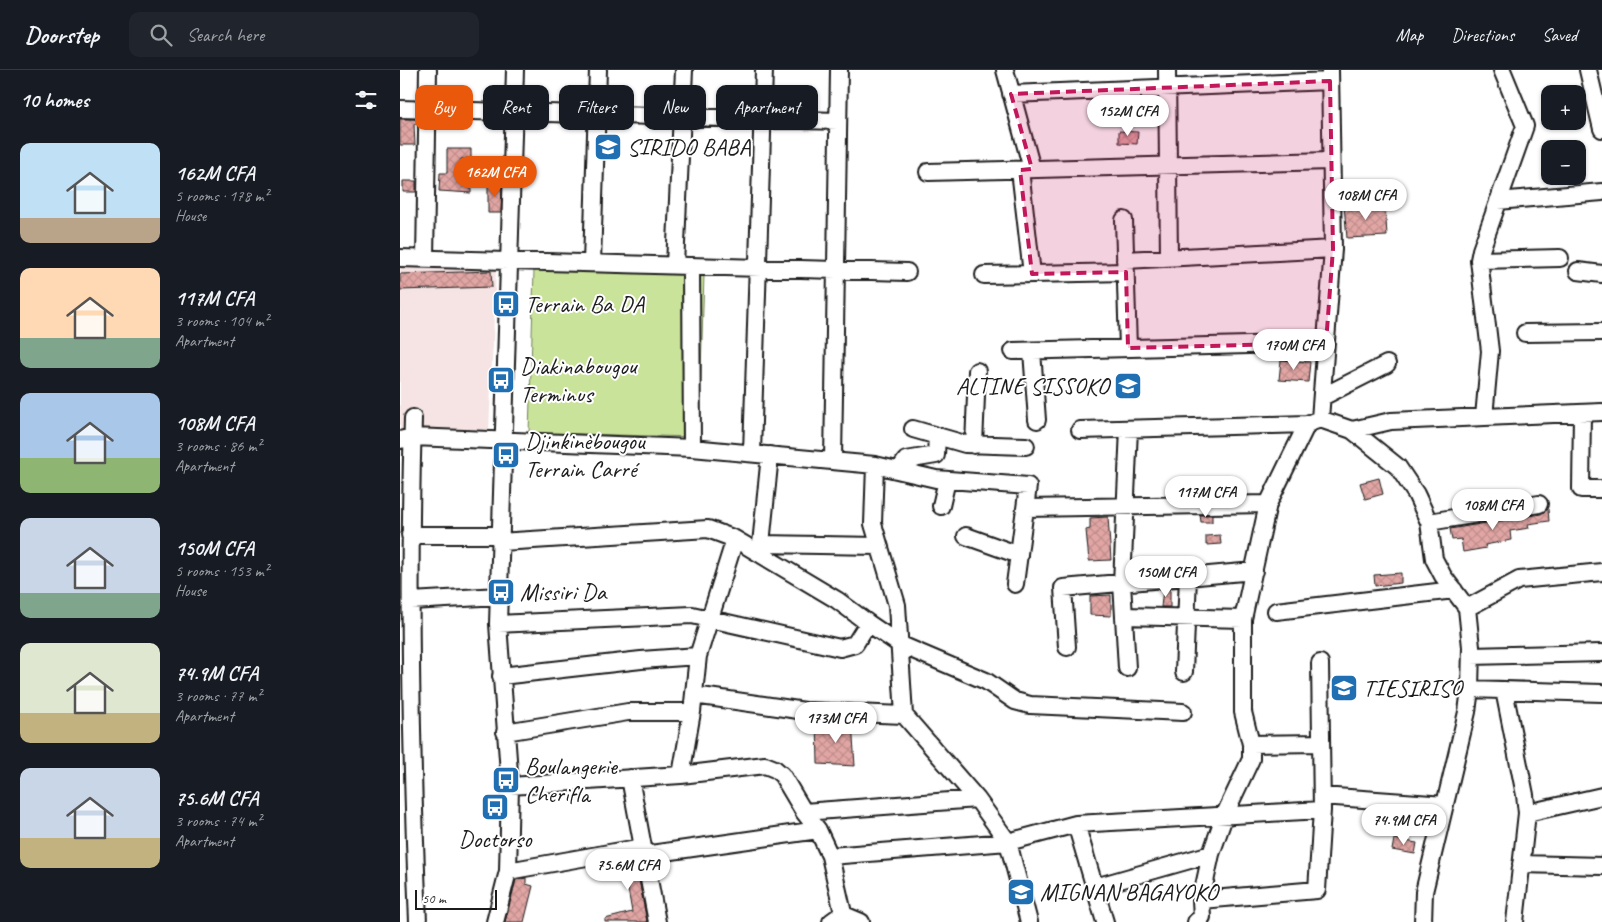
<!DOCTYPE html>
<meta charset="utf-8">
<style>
:root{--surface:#171b24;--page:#20242c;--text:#f1f3f6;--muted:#9ea1a6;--line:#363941;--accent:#ea580c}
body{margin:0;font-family:Caveat,sans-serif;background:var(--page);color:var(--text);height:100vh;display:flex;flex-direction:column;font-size:19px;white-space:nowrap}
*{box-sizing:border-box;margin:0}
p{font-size:16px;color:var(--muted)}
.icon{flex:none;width:28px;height:28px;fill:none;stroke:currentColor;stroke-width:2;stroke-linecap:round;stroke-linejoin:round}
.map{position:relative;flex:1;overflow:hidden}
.side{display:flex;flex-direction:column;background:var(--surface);width:400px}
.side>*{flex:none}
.hud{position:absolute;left:15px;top:15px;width:475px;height:45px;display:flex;gap:10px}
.buttons{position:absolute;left:1141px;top:15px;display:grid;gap:10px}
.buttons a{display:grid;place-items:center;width:45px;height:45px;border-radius:10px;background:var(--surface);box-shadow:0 1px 4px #0004;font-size:25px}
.scale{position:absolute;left:15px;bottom:12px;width:82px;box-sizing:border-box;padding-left:5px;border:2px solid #1c1c1c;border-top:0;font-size:14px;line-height:18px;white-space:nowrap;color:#1c1c1c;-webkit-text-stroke:4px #fff;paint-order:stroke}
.price{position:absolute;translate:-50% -42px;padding:0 11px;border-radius:18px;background:#fff;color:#222;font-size:16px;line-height:32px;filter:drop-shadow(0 1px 2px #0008)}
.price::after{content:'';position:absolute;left:50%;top:30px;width:15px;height:11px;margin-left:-8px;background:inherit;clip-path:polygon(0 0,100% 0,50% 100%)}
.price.on{background:var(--accent);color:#fff}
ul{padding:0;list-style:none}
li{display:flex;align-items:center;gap:15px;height:125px;padding:0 20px}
li span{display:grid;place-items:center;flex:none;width:140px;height:100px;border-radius:10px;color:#555}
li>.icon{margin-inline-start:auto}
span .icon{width:60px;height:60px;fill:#fffc;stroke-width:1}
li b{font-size:21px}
h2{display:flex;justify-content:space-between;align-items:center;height:60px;padding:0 20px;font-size:21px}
.tag{padding:0 18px;border-radius:10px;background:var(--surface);box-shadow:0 1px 4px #0004;font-size:18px;line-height:45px}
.tag.on{background:var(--accent);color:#fff}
header{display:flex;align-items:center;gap:30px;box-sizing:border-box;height:70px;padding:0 25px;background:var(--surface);border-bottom:1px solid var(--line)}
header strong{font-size:24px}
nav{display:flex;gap:28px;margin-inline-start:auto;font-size:18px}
.search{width:350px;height:45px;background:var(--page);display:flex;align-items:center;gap:12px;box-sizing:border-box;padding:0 18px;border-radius:10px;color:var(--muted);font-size:19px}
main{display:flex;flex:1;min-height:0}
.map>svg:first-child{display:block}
.built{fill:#f6e4e4}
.green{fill:#c9e39a;stroke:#72805b}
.building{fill:url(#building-cross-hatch);stroke:#1c1c1c}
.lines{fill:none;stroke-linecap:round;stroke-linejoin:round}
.minor-casing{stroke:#1c1c1c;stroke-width:20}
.minor{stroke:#fff;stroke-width:16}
.marked{fill:#c2185b;fill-opacity:0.2;stroke:#c2185b;stroke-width:4;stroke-dasharray:10 6;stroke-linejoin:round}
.labels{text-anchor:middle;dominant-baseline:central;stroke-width:4;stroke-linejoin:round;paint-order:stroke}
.poi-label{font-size:24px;fill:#1c1c1c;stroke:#fff;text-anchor:start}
</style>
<header>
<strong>Doorstep</strong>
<div class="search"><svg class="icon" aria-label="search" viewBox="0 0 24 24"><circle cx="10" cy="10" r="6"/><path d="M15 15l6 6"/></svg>Search here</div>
<nav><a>Map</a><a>Directions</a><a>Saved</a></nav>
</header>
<main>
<section class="side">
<h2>10 homes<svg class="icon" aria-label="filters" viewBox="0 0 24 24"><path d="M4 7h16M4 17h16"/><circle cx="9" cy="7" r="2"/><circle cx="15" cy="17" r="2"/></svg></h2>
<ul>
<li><span style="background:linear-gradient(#bfe0f5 75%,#b9a48a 0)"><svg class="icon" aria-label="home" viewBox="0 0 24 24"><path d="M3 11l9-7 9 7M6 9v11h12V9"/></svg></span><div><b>162M CFA</b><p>5 rooms · 178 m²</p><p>House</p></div></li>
<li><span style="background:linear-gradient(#ffd9b3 70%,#7fa58c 0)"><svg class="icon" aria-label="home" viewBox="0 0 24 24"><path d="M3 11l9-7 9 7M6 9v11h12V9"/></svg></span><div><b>117M CFA</b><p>3 rooms · 104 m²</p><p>Apartment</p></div></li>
<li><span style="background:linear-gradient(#a9c7e8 65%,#8fb573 0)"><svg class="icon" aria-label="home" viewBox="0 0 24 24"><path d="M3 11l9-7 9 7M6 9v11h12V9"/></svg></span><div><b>108M CFA</b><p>3 rooms · 86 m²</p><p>Apartment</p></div></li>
<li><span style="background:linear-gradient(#c9d6e8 75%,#7fa58c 0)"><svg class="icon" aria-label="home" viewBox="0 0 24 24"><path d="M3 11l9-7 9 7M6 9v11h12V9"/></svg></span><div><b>150M CFA</b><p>5 rooms · 153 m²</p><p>House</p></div></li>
<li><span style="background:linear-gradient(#dfe7d0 70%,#c2b280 0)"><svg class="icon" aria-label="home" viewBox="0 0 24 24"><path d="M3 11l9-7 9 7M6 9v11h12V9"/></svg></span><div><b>74.9M CFA</b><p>3 rooms · 77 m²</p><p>Apartment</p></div></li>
<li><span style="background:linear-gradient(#c9d6e8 70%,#c2b280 0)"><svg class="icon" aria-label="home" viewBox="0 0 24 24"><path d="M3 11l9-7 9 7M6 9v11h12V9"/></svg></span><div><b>75.6M CFA</b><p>3 rooms · 74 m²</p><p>Apartment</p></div></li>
</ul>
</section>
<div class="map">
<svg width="1202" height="852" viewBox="0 0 1202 852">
<defs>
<pattern id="building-cross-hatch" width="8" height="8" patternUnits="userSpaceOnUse" patternTransform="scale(1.25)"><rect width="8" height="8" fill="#e1a6a4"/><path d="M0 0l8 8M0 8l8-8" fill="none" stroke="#c08e8d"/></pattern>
</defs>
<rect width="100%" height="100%" fill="#fff"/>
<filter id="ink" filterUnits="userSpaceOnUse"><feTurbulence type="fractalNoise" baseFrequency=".02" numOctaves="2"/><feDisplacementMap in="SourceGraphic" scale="10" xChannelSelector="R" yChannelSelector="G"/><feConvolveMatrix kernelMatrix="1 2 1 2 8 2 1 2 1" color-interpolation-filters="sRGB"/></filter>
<g filter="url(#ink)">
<path class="built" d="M0 197 96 200 89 362 0 359Z"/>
<path class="green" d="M134 200 304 205 299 367 129 363Z"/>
<path class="building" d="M0 49H17V54H14L15 75H0Z
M719 61 738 62 737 74 719 73Z
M47 79H71V89H61L60 113 71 114V123L39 121 40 103H47Z
M3 111H16V122H3Z
M88 113H102L101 143H88Z
M985 133 987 166 947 168 944 136Z
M91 201 92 217 0 220V204Z
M881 290 910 292 908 312 879 310Z
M979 408 983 424 965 429 960 413Z
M1098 422H1114V428L1099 430Z
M1148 439 1149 451 1128 454 1129 458 1110 461 1111 470 1085 475 1086 478 1063 482 1061 469 1052 470 1050 459 1141 444Z
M800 445H812V452H801Z
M708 447 711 490 689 491 686 460 690 459V448Z
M820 465 821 474 806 475V466Z
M1001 503V513L975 516 974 505Z
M763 519H770V537H761Z
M711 525V546L690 545V526Z
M417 652 452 653 455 696 418 694Z
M994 769 1017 773 1015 784 992 780Z
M235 789 247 852H205V849L232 842 224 797 193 803V796Z
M126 808V814L133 816 124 852H105L116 810Z"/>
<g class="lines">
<g class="minor-casing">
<path id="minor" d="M605 0 632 99
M767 0 769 188
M1188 0 1202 59
M611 24 930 11
M0 39 438 51
M620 100 632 204
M528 102 931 91
M1098 131 1202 122
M724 150 728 278
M0 188 507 202
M25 189 28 0
M725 190 933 179
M1079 190 1160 188
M192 193 198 0
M275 195 284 0
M291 196 292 378
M1178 201 1202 204
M584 205 726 202
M1125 263 1202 262
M613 281 926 273
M632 281 637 350
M922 327 987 294
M1182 343 1181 419H1202
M1084 347 1090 281 1079 190 1081 180 1125 56 1102 0
M13 348C8 516 11 684 18 852
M920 349 933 179 930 0
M513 359 565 374 626 376
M680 360 907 354
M952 360 991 351 1202 342
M0 370 12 367 292 378 475 395 536 409 628 416 615 514
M574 375 577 301
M352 383 364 0
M433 391 439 0
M475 395 473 454 497 535 504 645 577 729 608 772 629 852
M499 400 506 390 536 385 537 366
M541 436 547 410
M626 438 868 434
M1029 452 1139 434
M10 465H101
M566 466 619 485
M335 469 437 530 468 553 499 574 586 611 615 631 630 635 783 642
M100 472 308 459 335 469 298 586 292 642 281 705
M361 474 479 476
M360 484 370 385
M11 531 99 526
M1067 538 1119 510 1202 502
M876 541 1054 520
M724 546 843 549
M98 554 292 545 440 578 455 574 468 553
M667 577 663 518 854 501
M1071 586 1202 583
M727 598 722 513 729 359
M784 602 788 507
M101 606 241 590 298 586
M1070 619 1202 623
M1104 620 1125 725 1127 743
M294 625 405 641 504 645
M105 662 228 642H292
M851 674 921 673
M230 708 257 852
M110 716 281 705 365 695 375 699 382 705 404 742 418 760 430 786 445 852
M922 726 1045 735
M404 742 577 729
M676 754 705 852
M244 785 418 760
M430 786 608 772 676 754 922 740
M1121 794 1202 796
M108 801 243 777
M695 817 811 784
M801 830 917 820 922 740 920 593
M95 852 108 801 110 716 98 554 115 0
M431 852 442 844 461 852
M796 852 802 847 801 830 811 784 825 744 851 689V674L843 642V549L868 434 907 354 920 349 952 360 998 397 1016 424 1029 452 1034 489 1043 506 1067 538 1071 577 1070 619 1067 642 1024 822 1023 852
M1115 852 1127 743 1202 726"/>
</g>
<use href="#minor" class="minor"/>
</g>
</g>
<path class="marked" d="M930 11 933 179 926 273 728 278 726 202 632 204 620 100 632 99 611 24Z"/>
<defs>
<g id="school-square" transform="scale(1.4375)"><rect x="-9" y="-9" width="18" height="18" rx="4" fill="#1f6fb2" stroke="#fff"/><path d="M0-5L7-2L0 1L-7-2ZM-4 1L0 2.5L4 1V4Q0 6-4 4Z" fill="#fff"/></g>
<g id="bus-square" transform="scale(1.4375)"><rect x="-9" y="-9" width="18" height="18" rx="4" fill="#1f6fb2" stroke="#fff"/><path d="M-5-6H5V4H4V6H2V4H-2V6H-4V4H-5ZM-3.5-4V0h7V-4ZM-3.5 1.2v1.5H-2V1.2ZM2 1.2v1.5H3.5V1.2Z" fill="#fff"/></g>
</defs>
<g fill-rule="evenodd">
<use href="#school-square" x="208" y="77"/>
<use href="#bus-square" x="106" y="234"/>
<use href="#bus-square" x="101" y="310"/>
<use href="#school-square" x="728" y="316"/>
<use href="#bus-square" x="106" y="385"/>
<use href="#bus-square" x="101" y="522"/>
<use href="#school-square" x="944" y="618"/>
<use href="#bus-square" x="106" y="710"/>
<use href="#bus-square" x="95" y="737"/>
<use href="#school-square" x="621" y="822"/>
</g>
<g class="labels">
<g class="poi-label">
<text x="227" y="77">SIRIDO BABA</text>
<text x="125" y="234">Terrain Ba DA</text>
<text x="120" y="296">Diakinabougou<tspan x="120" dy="28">Terminus</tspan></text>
<text x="709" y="316" text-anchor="end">ALTINE SISSOKO</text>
<text x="125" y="371">Djinkinèbougou<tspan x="125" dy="28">Terrain Carré</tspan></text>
<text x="120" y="522">Missiri Da</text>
<text x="963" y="618">TIESIRISO</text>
<text x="125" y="696">Boulangerie<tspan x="125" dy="28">Cherifla</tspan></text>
<text x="95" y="769" text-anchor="middle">Doctorso</text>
<text x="640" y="822">MIGNAN BAGAYOKO</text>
</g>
</g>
</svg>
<div class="buttons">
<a>+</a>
<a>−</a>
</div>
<div class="scale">50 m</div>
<b class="price" style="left:728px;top:67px">152M CFA</b>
<b class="price on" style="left:95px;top:128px">162M CFA</b>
<b class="price" style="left:966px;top:151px">108M CFA</b>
<b class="price" style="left:894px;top:301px">170M CFA</b>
<b class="price" style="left:806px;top:448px">117M CFA</b>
<b class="price" style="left:1093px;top:461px">108M CFA</b>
<b class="price" style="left:766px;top:528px">150M CFA</b>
<b class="price" style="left:436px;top:674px">173M CFA</b>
<b class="price" style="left:1004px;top:776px">74.9M CFA</b>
<b class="price" style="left:228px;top:821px">75.6M CFA</b>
<div class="hud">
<a class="tag on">Buy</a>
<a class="tag">Rent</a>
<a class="tag">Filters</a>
<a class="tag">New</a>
<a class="tag">Apartment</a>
</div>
</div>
</main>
